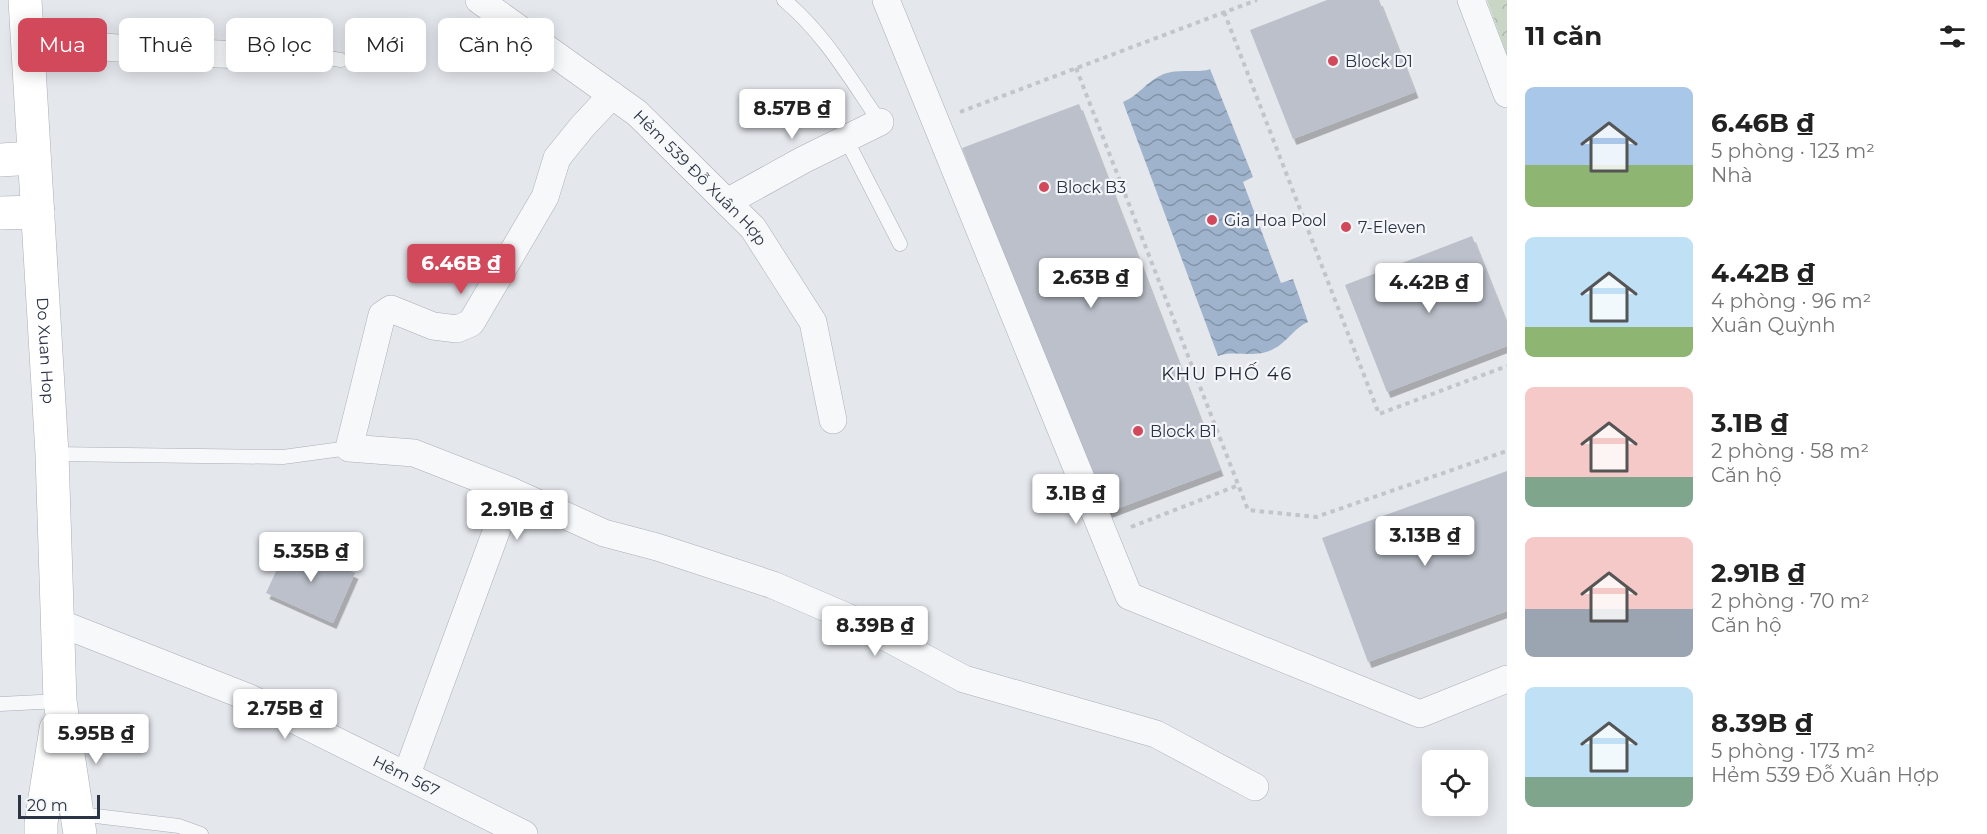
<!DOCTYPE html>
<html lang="vi">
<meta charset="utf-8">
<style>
:root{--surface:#fff;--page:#f2f2f2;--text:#222;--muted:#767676;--accent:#d1495b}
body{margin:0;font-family:Montserrat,sans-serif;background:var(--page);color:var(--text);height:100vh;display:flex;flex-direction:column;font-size:22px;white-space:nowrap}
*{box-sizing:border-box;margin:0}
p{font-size:20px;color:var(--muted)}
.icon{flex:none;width:33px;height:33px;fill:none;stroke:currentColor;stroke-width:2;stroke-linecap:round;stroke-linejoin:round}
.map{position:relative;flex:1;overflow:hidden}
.drawer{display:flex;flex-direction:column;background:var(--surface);width:480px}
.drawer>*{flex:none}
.top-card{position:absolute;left:18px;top:18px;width:570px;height:54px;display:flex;gap:12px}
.buttons{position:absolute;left:1422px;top:750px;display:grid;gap:12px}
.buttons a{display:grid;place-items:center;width:66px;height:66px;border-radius:9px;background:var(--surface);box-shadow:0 3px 15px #0003;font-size:30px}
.scale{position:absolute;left:18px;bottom:15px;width:82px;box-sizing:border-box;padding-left:6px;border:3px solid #2b3445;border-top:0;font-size:16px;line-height:21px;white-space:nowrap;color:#2b3445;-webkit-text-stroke:4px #f4f6f9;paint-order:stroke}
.price{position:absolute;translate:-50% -51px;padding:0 14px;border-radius:6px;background:#fff;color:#222;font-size:20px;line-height:39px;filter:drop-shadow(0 2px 3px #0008)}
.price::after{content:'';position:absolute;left:50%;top:36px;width:18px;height:14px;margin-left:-9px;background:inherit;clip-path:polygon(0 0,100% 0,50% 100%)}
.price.on{background:var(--accent);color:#fff}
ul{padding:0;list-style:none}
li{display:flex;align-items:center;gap:18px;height:150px;padding:0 18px}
li span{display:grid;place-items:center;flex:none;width:168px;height:120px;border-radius:9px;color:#555}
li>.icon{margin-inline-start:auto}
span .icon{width:72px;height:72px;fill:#fffc;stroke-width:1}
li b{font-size:26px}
h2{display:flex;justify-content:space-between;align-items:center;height:72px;padding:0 18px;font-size:26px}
.chip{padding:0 21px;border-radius:9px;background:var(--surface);box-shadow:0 3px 15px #0003;font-size:21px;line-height:54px}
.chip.on{background:var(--accent);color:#fff}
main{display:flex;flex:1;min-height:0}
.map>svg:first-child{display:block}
.forest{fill:url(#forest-crowns)}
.water{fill:url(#water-waves)}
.building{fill:#bbc0ca;filter:url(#shadow)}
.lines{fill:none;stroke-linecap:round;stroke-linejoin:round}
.lane-casing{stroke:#a9aeb7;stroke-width:15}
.street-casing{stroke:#a9aeb7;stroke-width:28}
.secondary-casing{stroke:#a9aeb7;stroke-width:34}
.path{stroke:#c2c5cb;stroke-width:4;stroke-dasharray:4.5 4.5;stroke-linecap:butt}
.lane{stroke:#f7f8fa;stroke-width:14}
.street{stroke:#f7f8fa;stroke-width:27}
.secondary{stroke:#fff;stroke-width:33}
.poi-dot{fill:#d1495b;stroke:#f4f6f9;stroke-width:2}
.labels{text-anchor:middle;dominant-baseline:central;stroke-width:4.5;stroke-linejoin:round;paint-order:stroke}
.poi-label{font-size:16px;fill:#2b3445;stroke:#f4f6f9;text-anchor:start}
.street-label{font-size:16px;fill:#2b3445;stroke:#f4f6f9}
.neighbourhood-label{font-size:18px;letter-spacing:1.5px;fill:#1d2536;stroke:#f4f6f9}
</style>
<main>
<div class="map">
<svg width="1507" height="834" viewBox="0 0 1507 834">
<defs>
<pattern id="forest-crowns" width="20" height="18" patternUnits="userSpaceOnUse" patternTransform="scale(1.5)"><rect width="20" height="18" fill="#c9d6c5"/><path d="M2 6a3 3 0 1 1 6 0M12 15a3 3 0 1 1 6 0" fill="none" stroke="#adb8ab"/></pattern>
<pattern id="water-waves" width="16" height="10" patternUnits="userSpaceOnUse" patternTransform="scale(1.5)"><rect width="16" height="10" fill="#9fb4cc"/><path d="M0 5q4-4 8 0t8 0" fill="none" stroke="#8293a7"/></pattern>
<filter id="shadow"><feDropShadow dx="3.5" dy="6" stdDeviation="0" flood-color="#0004"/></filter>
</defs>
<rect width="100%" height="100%" fill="#e4e7ec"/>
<path class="forest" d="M1487 0H1507V55Z"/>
<path class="water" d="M1210 69 1253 177 1243 182 1281 283 1293 279 1308 322C1293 328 1285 347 1266 352 1250 357 1233 350 1218 356L1123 102C1140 95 1149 78 1167 73 1181 69 1201 73 1210 69Z"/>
<path class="building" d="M1327 0H1379L1415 92 1293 139 1250 30Z
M1079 104 1220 470 1103 514 962 148Z
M1472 236 1507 324V346L1387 392 1345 285Z
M1507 471V611L1368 662 1322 538Z
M289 543 355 573 333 623 266 593Z"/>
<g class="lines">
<g class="lane-casing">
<path id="lane" d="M784 0C824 33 851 80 880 122
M244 55 265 48 341 60
M846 139 900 244
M52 454 283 457 349 448
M0 704 60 701
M79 814 179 826 201 834"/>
</g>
<g class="street-casing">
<g id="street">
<path id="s1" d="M479 0 637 113 753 228 813 322 833 420"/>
<path d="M886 0 1129 596 1420 714 1507 679"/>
<path d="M1471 0 1507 94"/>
<path d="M28 41 169 52 244 55"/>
<path d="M727 202 803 160 880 122"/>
<path d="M511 491 604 533 657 547 773 585 852 619 964 679 1156 734 1255 787"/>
<path id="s2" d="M57 622 250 698 524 834"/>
<path d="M407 774 511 491 414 453 349 448 382 315 391 309 433 326 457 329 471 323 545 197 557 158 582 127 612 95"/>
</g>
</g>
<g class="secondary-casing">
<g id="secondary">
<path id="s3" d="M25 0 52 454 60 701 80 834"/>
<path d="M0 160 34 158"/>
<path d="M0 213 38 212"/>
<path d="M41 834V823L56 729"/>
</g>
</g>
<path class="path" d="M1224 12 1379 414 1507 366
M1076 68 1248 510 1316 517 1507 451
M960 112 1257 0
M1131 527 1239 485"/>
<use href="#lane" class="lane"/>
<use href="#street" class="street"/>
<use href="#secondary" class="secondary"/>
</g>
<g class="poi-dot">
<circle cx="1333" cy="61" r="6"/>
<circle cx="1044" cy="187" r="6"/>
<circle cx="1212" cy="220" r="6"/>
<circle cx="1346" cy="227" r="6"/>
<circle cx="1138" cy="431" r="6"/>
</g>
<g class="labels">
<g class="poi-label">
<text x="1345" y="61">Block D1</text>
<text x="1056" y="187">Block B3</text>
<text x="1224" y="220">Gia Hoa Pool</text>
<text x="1358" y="227">7-Eleven</text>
<text x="1150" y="431">Block B1</text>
</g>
<g class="street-label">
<text stroke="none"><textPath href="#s1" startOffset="285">Hẻm 539 Đỗ Xuân Hợp</textPath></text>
<text stroke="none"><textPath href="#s3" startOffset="351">Do Xuan Hop</textPath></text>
<text stroke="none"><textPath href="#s2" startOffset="382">Hẻm 567</textPath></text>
</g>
<g class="neighbourhood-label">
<text x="1227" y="374">KHU PHỐ 46</text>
</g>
</g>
</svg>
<div class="buttons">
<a><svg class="icon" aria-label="locate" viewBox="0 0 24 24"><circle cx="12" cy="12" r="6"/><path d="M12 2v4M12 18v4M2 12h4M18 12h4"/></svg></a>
</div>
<div class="scale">20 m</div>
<b class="price" style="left:792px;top:140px">8.57B ₫</b>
<b class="price on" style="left:461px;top:295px">6.46B ₫</b>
<b class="price" style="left:1091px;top:309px">2.63B ₫</b>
<b class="price" style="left:1429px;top:314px">4.42B ₫</b>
<b class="price" style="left:1076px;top:525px">3.1B ₫</b>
<b class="price" style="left:517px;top:541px">2.91B ₫</b>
<b class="price" style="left:1425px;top:567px">3.13B ₫</b>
<b class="price" style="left:311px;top:583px">5.35B ₫</b>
<b class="price" style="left:875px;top:657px">8.39B ₫</b>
<b class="price" style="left:285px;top:740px">2.75B ₫</b>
<b class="price" style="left:96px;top:765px">5.95B ₫</b>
<div class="top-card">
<a class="chip on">Mua</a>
<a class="chip">Thuê</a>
<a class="chip">Bộ lọc</a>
<a class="chip">Mới</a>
<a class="chip">Căn hộ</a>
</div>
</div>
<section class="drawer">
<h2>11 căn<svg class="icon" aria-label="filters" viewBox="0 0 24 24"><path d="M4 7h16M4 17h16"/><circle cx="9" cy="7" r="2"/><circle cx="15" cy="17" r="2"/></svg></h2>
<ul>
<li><span style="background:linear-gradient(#a9c7e8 65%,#8fb573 0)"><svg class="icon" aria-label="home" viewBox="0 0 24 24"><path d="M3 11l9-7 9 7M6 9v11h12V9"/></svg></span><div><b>6.46B ₫</b><p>5 phòng · 123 m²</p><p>Nhà</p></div></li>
<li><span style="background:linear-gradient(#bfe0f5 75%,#8fb573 0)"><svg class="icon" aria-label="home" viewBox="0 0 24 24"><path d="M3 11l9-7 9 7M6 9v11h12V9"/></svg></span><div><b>4.42B ₫</b><p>4 phòng · 96 m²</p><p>Xuân Quỳnh</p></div></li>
<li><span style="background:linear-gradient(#f6c9c9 75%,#7fa58c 0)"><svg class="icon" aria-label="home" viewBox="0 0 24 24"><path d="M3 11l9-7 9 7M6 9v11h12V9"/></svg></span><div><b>3.1B ₫</b><p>2 phòng · 58 m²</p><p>Căn hộ</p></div></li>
<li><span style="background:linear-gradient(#f6c9c9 60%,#9aa5b1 0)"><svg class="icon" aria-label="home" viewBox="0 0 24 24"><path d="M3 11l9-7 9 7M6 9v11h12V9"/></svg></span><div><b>2.91B ₫</b><p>2 phòng · 70 m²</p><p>Căn hộ</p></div></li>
<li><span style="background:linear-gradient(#bfe0f5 75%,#7fa58c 0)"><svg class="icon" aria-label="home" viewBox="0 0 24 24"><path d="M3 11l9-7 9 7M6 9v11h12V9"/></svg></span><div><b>8.39B ₫</b><p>5 phòng · 173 m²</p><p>Hẻm 539 Đỗ Xuân Hợp</p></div></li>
</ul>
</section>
</main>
